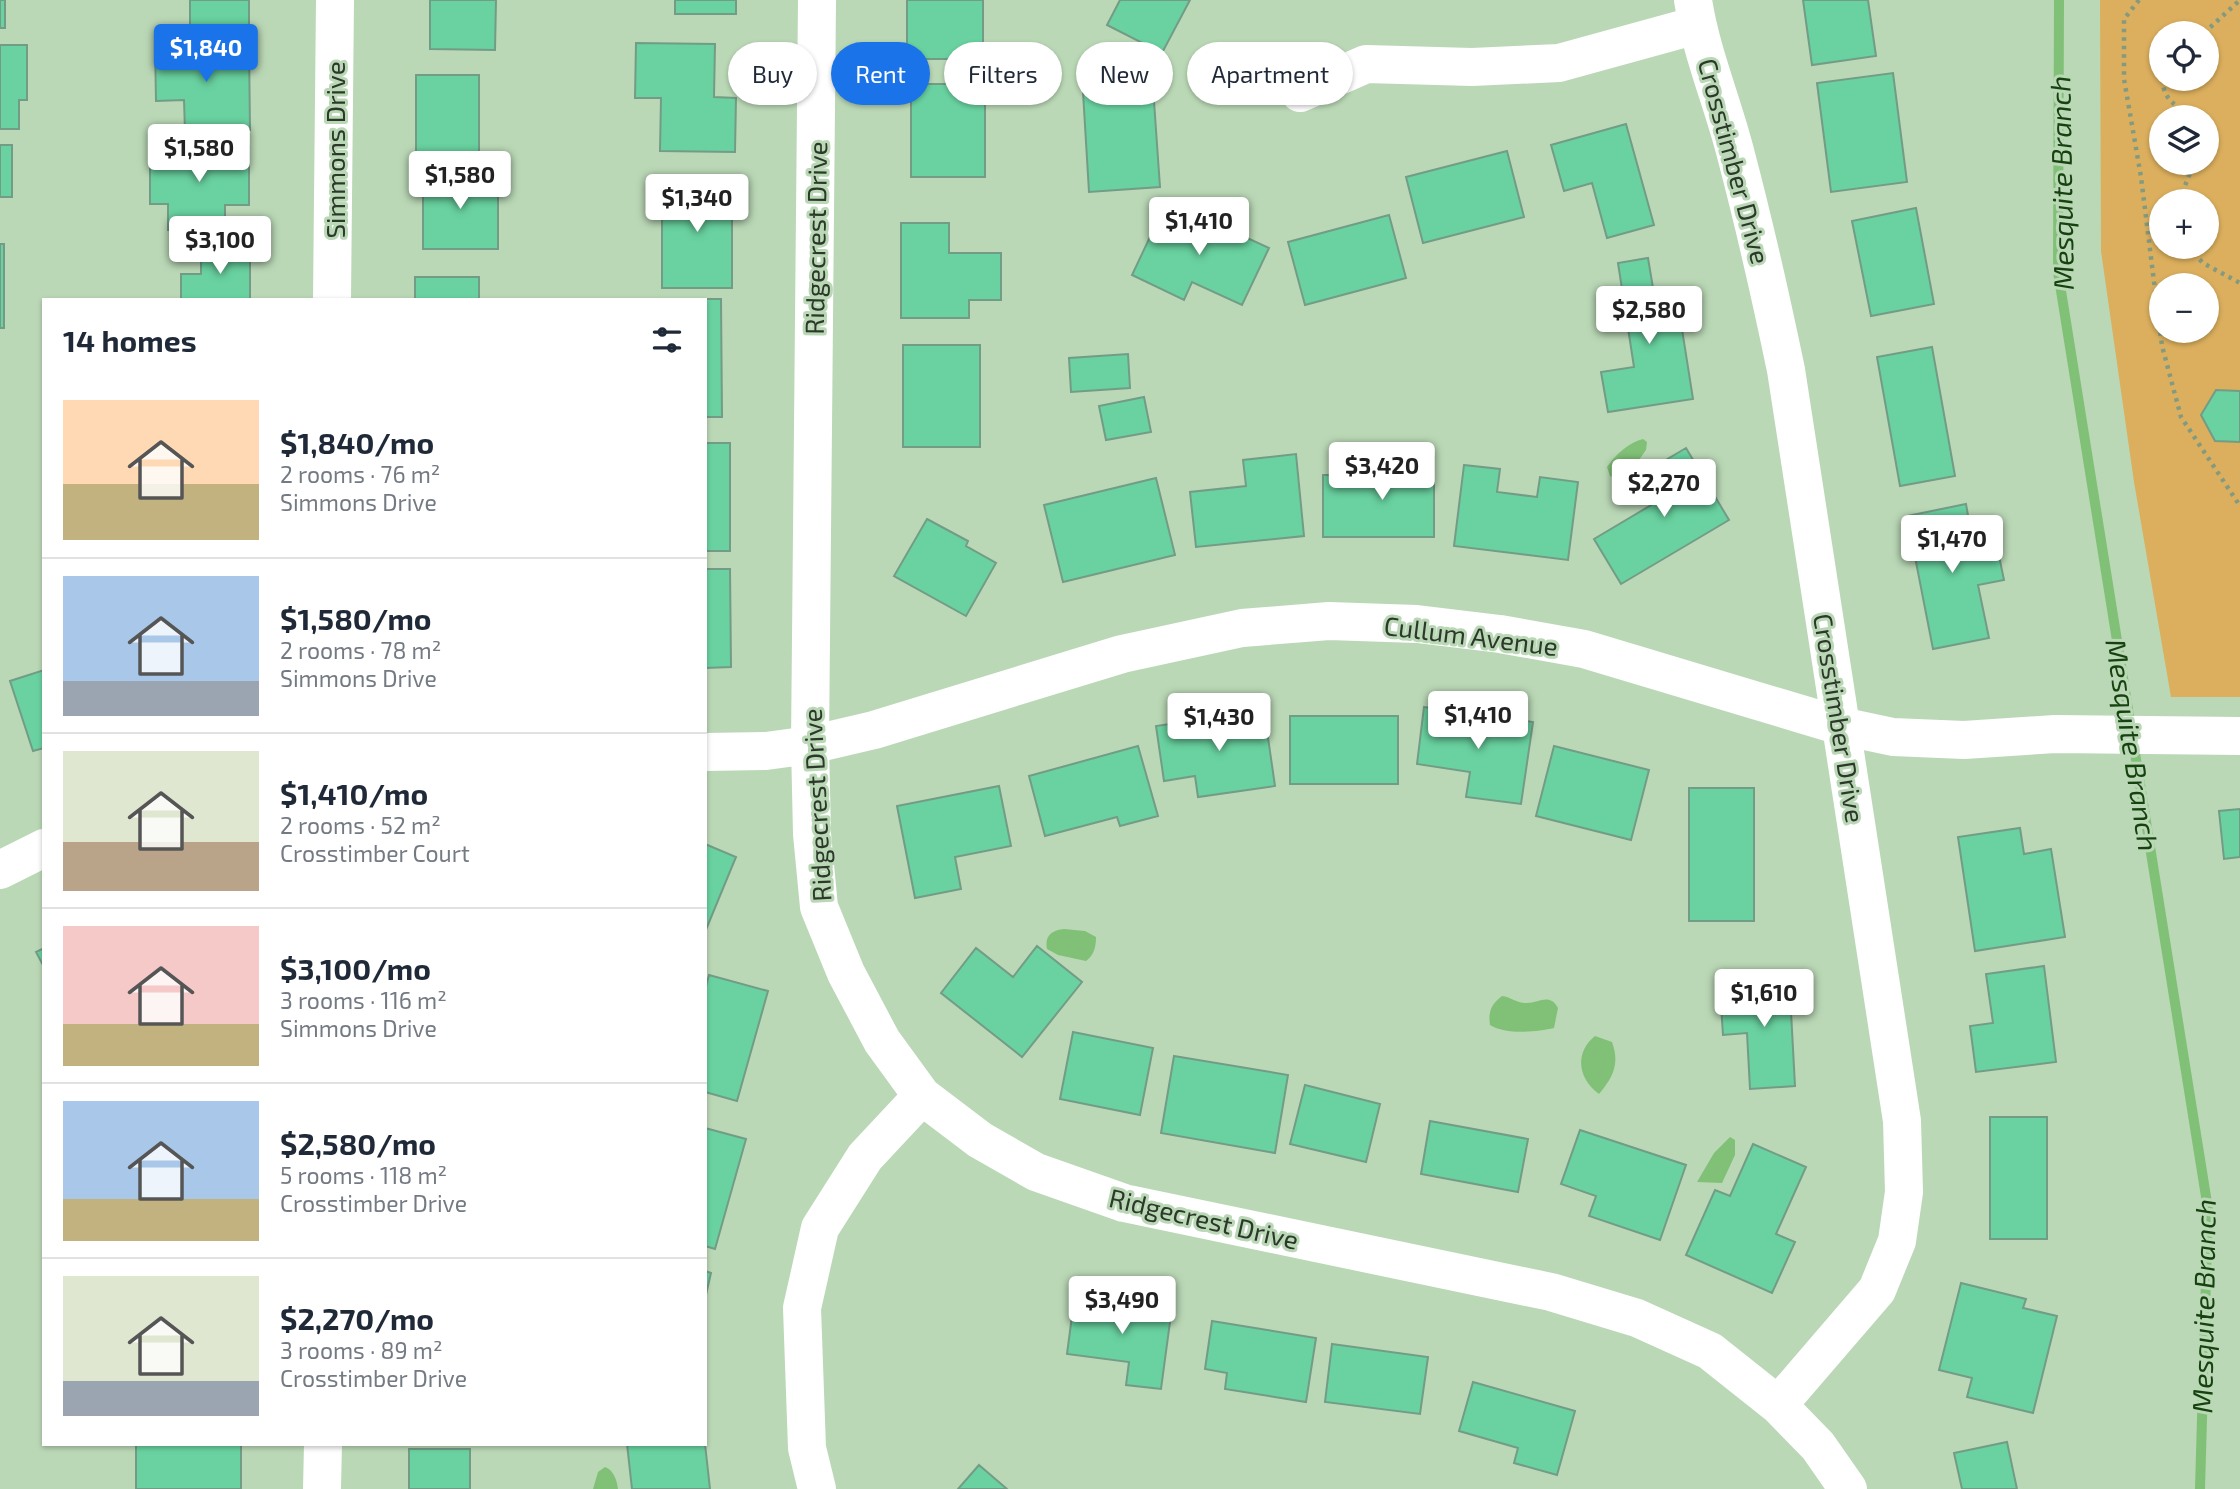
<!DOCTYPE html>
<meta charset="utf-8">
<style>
:root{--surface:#fff;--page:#f6f6f7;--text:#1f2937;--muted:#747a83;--line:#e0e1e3;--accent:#1a73e8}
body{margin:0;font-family:"Exo 2",sans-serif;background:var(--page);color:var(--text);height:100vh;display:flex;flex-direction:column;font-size:26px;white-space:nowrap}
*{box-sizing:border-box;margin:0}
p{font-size:23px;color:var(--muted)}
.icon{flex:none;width:38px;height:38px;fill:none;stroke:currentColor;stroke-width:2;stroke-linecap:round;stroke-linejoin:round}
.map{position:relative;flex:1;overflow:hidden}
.panel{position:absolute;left:42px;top:298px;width:665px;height:1148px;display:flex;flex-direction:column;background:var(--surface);border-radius:0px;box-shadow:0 2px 5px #0004}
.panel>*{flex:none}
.hud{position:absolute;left:728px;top:42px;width:665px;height:63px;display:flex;gap:14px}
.controls{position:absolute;left:2149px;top:21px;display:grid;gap:14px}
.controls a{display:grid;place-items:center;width:70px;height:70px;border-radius:50%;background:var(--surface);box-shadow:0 2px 5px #0004;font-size:35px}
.price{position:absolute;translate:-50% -60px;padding:0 16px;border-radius:7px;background:#fff;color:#222;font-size:23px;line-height:46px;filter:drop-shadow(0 2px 4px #0008)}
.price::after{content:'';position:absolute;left:50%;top:42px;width:21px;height:16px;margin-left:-10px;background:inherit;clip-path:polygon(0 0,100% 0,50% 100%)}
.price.selected{background:var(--accent);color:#fff}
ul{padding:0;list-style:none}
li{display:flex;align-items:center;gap:21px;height:175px;padding:0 21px}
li+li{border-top:2px solid var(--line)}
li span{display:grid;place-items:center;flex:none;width:196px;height:140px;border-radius:0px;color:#555}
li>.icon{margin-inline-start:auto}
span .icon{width:84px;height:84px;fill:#fffc;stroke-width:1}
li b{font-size:30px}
h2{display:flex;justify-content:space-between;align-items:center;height:84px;padding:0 21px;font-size:30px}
.pill{padding:0 24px;border-radius:32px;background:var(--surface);box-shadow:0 2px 5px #0004;font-size:24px;line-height:63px}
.pill.selected{background:var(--accent);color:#fff}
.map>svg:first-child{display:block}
.green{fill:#dbaf5d;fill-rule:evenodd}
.water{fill:#81c177}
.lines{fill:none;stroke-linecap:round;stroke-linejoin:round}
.stream{stroke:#81c177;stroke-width:10}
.building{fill:#69d2a0;stroke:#739c86;stroke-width:2}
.path{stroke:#839a80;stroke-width:4.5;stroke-dasharray:3.5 5;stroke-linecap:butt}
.minor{stroke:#fff;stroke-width:38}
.labels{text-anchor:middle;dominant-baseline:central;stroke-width:6;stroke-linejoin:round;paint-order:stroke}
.street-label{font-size:26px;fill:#2c382a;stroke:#bad8b6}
.water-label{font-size:28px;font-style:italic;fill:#164210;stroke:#bad8b6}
</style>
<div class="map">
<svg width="2240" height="1489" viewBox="0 0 2240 1489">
<rect width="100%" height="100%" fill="#bad8b6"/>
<path class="green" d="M2100 0H2240V697H2171L2134 482 2101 251ZM2161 33H2207V79H2161ZM2161 117H2207V163H2161ZM2161 201H2207V247H2161ZM2161 285H2207V331H2161Z"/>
<path class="water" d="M1643 439 1647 442 1646 450 1624 481 1610 476 1607 467C1616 454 1628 443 1643 439Z
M1064 929 1085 931 1096 937C1096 947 1094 955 1086 961L1058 955 1047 949C1044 935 1053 930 1064 929Z
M1502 996C1511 997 1517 1003 1525 1003 1539 1004 1549 992 1558 1008L1554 1028C1536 1032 1506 1035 1490 1025 1488 1012 1491 1004 1502 996Z
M1595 1036 1612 1042C1620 1064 1613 1077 1599 1094 1578 1079 1574 1053 1595 1036Z
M1730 1137 1735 1140V1155L1722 1183 1697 1182 1714 1153Z
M605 1467C614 1470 617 1481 618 1489H593L598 1472Z"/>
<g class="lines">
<path class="stream" d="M2059 0 2058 272 2208 1209 2200 1489"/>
</g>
<path class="building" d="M0 0H5V28H0Z
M190 0H249V31H190Z
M430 0H496L495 50 430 49Z
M675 0H736V14H675Z
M907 0H983V59H907Z
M1120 0H1190L1162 53 1107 25Z
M1803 0H1868L1876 56 1812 65Z
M636 43 715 44 714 97 736 98 735 152 660 151 661 98H635Z
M0 45H27V100H19V129H0Z
M155 45H249L250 130 185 131 184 100 156 101Z
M1893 73 1907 182 1831 192 1817 83Z
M416 75H479V156H416Z
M911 84H985V177H911Z
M1153 87 1160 187 1089 192 1083 92Z
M1626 124 1654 225 1607 238 1592 183 1564 191 1551 145Z
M0 145H12V197H0Z
M150 146H249V205H225V230H168V204H150Z
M1507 151 1524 217 1423 243 1406 177Z
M423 173H498V249H423Z
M662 180H732V288H662Z
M1167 201 1269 248 1242 305 1192 282 1184 300 1132 275Z
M1916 208 1934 304 1871 316 1852 221Z
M1389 215 1406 278 1305 305 1288 242Z
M901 223H949V253H1001V300H969V318H901Z
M0 244H4V328H0Z
M201 249H250V299H181V274H201Z
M1648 258 1654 294 1676 291 1693 399 1608 412 1601 372 1634 367 1618 263Z
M415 277H479V299H415Z
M705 299H721L722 417H705Z
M903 345H980V447H903Z
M1932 347 1955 476 1900 486 1877 357Z
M1128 354 1130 388 1071 392 1069 358Z
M2216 390 2240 391V442L2215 441 2201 415Z
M1144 397 1151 432 1106 440 1099 406Z
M705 443H730V551H705Z
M1686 448 1729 520 1621 584 1594 539 1658 501 1642 474Z
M1296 454 1304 536 1196 547 1190 492 1246 486 1243 460Z
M1396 457H1434V537H1323V475H1396Z
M1464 465 1500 469 1497 492 1537 497 1540 477 1578 482 1568 560 1454 546Z
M1156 478 1175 555 1063 582 1044 505Z
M1966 504 1975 555 1998 551 2004 580 1978 585 1989 638 1933 649 1907 516Z
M927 519 968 541 966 546 996 563 966 616 894 576Z
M705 569H730L731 667 705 668Z
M44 670V748L33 751 10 681Z
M1424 707 1533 722 1521 804 1466 797 1470 772 1417 764Z
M1264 710 1275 786 1198 797 1195 776 1164 781 1156 726Z
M1290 716H1398V784H1290Z
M1138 746 1158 816 1120 826 1117 817 1045 836 1029 776Z
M1554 746 1649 770 1631 840 1536 816Z
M999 786 1011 846 955 857 961 889 915 898 897 806Z
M1689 788H1754V921H1689Z
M2240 809V857L2224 859 2219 811Z
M2020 828 2024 854 2051 849 2065 937 1975 951 1958 837Z
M705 844 736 857 705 932Z
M1037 946 1082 982 1022 1057 941 993 976 948 1013 977Z
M44 948V967L36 952Z
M2044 966 2056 1062 1976 1072 1970 1026 1993 1023 1986 974Z
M1789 974 1795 1086 1750 1089 1747 1033 1723 1035 1721 1005 1739 1003 1738 977Z
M709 975 768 991 737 1101 705 1092V990Z
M1073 1032 1153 1048 1140 1115 1060 1099Z
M1174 1056 1288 1075 1275 1153 1161 1133Z
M1305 1085 1380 1104 1366 1162 1290 1144Z
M1990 1117H2047V1239H1990Z
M1430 1121 1528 1139 1518 1192 1421 1174Z
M705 1128 746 1139 715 1249 705 1246Z
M1580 1130 1686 1165 1660 1240 1589 1216 1596 1196 1561 1184Z
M1753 1144 1806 1167 1776 1234 1795 1242 1772 1293 1686 1255 1715 1190 1730 1196Z
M705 1271 711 1273 705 1299Z
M1961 1283 2026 1299 2023 1308 2057 1316 2033 1413 1967 1397 1972 1378 1939 1370Z
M1075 1293 1172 1307 1161 1389 1126 1385 1129 1362 1067 1354Z
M1212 1321 1316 1338 1306 1402 1225 1389 1227 1373 1205 1369Z
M1332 1344 1428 1357 1420 1414 1325 1402Z
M1473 1382 1575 1411 1557 1475 1514 1463 1518 1448 1459 1431Z
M2007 1442 2017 1489H1962L1954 1453Z
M136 1444H241V1489H136Z
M627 1444H705L710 1489H632Z
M409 1449H470V1489H409Z
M979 1465 1007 1489H958Z"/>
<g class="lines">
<path class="path" d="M2139 0 2124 19V79L2141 177 2162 346 2181 417 2240 506
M2204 33 2240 0
M2163 79C2162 100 2177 105 2190 117
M2179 201 2194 163
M2188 247 2203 263 2240 283"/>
<path class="minor" d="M817 0 810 745 812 834 819 907 846 973 882 1041 922 1096 980 1140 1036 1172 1124 1203 1551 1292 1637 1318 1710 1351 1778 1405 1818 1446 1848 1489
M1693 0C1701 53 1723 103 1736 155 1755 227 1771 298 1786 370L1902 1121 1904 1192 1897 1241 1877 1290 1778 1405
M1300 93 1366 64 1472 67 1559 63 1697 25
M332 299 335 0
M705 752 766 751 810 745 874 730 1122 654 1242 628 1329 621 1417 624 1500 634 1584 649 1841 726 1893 737 1964 740 2055 734 2240 736
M0 870 44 848
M322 1489 323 1444
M817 1489 807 1448 802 1308 820 1228 865 1157 922 1096"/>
</g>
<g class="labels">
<g class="street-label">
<text transform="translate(334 150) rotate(-90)">Simmons Drive</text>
<text transform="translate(1735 161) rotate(75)">Crosstimber Drive</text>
<text transform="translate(815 238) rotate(-89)">Ridgecrest Drive</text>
<text transform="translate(1471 635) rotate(7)">Cullum Avenue</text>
<text transform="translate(1840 718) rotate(81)">Crosstimber Drive</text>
<text transform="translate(816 805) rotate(-93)">Ridgecrest Drive</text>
<text transform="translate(1204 1218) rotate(13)">Ridgecrest Drive</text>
</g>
<g class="water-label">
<text transform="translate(2061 183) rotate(-91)">Mesquite Branch</text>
<text transform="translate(2133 745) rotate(81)">Mesquite Branch</text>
<text transform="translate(2203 1306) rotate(-89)">Mesquite Branch</text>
</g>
</g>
</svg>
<div class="controls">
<a><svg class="icon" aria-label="locate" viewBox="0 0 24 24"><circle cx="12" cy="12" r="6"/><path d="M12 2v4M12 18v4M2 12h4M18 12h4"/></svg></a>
<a><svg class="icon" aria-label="layers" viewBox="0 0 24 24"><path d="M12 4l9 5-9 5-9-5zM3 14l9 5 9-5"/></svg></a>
<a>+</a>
<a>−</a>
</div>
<b class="price selected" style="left:206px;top:84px">$1,840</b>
<b class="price" style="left:199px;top:184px">$1,580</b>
<b class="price" style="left:460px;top:211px">$1,580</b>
<b class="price" style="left:697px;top:234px">$1,340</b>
<b class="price" style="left:1199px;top:257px">$1,410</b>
<b class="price" style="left:220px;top:276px">$3,100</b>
<b class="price" style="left:1649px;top:346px">$2,580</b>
<b class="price" style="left:1382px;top:502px">$3,420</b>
<b class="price" style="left:1664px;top:519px">$2,270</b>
<b class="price" style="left:1952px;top:575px">$1,470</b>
<b class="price" style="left:1478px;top:751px">$1,410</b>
<b class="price" style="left:1219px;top:753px">$1,430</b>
<b class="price" style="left:1764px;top:1029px">$1,610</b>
<b class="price" style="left:1122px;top:1336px">$3,490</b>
<div class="hud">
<a class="pill">Buy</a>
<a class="pill selected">Rent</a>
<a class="pill">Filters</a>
<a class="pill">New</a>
<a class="pill">Apartment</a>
</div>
<section class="panel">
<h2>14 homes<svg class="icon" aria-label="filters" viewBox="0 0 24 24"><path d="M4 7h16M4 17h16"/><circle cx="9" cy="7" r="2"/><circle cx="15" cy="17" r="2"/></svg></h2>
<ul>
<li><span style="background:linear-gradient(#ffd9b3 60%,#c2b280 0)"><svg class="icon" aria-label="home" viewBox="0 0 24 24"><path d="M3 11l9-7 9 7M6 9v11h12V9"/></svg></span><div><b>$1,840/mo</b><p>2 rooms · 76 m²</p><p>Simmons Drive</p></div></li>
<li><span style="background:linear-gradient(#a9c7e8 75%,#9aa5b1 0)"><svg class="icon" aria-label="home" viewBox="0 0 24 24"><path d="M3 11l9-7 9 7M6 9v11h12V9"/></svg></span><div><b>$1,580/mo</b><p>2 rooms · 78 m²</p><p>Simmons Drive</p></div></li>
<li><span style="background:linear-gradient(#dfe7d0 65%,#b9a48a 0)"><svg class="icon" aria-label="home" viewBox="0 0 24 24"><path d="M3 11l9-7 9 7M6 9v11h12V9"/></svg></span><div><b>$1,410/mo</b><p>2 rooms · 52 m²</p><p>Crosstimber Court</p></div></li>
<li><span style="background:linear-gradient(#f6c9c9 70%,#c2b280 0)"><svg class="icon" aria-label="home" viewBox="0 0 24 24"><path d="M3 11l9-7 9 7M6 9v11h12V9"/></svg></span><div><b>$3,100/mo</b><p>3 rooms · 116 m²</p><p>Simmons Drive</p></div></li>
<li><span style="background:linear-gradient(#a9c7e8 70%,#c2b280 0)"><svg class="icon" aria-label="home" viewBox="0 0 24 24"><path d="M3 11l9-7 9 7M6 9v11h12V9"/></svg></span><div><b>$2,580/mo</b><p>5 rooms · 118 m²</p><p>Crosstimber Drive</p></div></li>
<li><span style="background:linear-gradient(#dfe7d0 75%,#9aa5b1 0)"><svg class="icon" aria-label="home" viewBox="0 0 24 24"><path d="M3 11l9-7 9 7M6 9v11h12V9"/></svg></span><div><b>$2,270/mo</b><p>3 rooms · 89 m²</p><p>Crosstimber Drive</p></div></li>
</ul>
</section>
</div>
